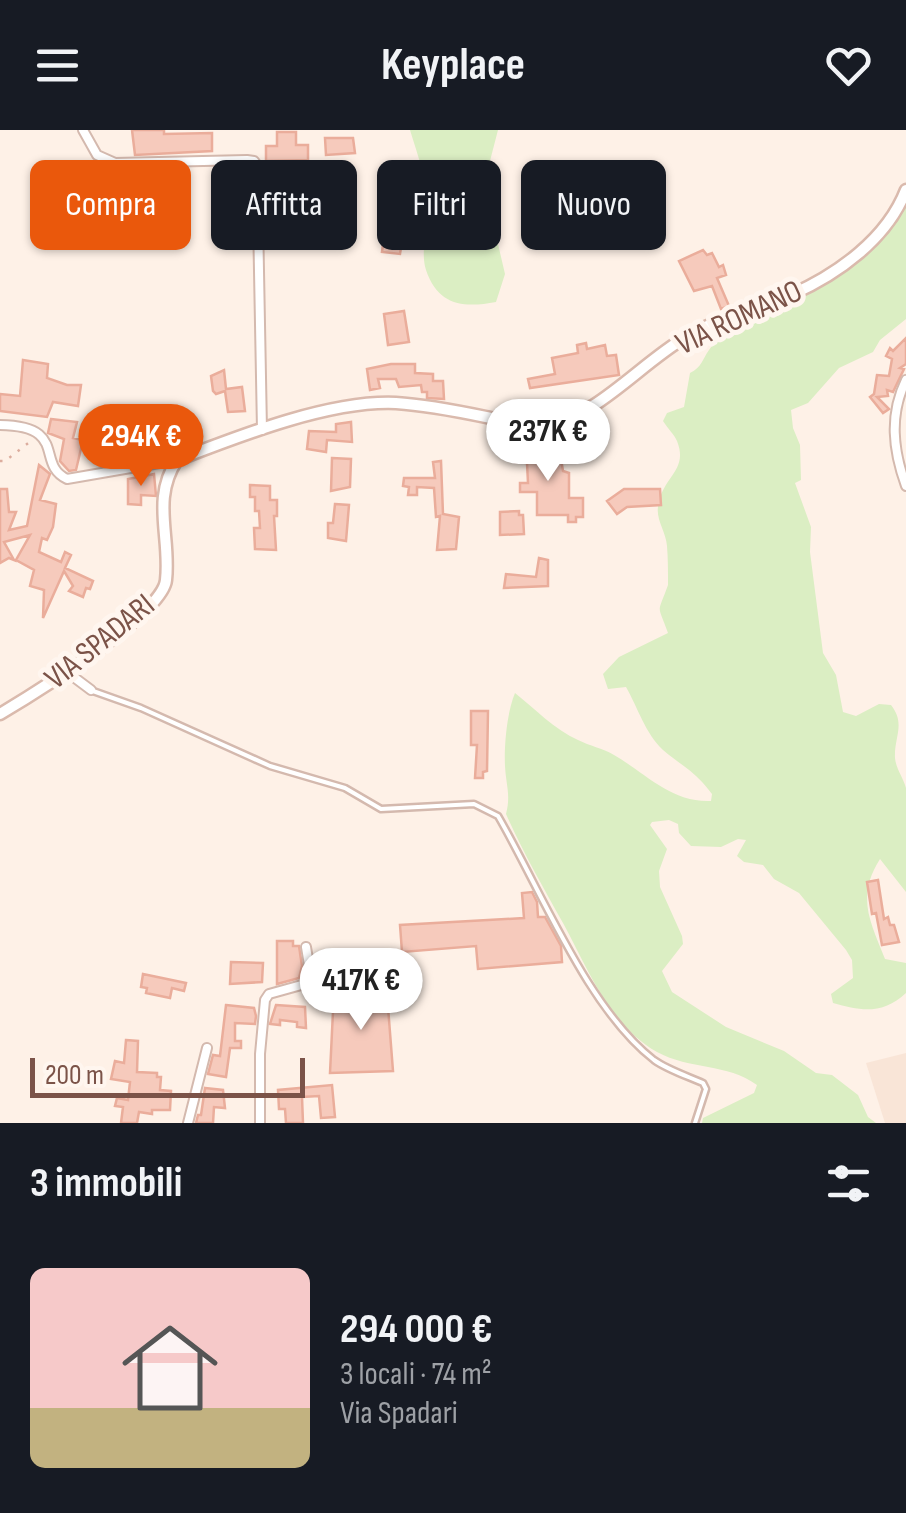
<!DOCTYPE html>
<html lang="it">
<meta charset="utf-8">
<style>
:root{--surface:#171b24;--page:#20242c;--text:#f1f3f6;--muted:#9ea1a6;--line:#363941;--accent:#ea580c}
body{margin:0;font-family:"Sofia Sans Condensed",sans-serif;background:var(--page);color:var(--text);height:100vh;display:flex;flex-direction:column;font-size:38px;white-space:nowrap}
*{box-sizing:border-box;margin:0}
p{font-size:32px;color:var(--muted)}
.icon{flex:none;width:55px;height:55px;fill:none;stroke:currentColor;stroke-width:2;stroke-linecap:round;stroke-linejoin:round}
.map{position:relative;height:993px;overflow:hidden}
.side{display:flex;flex-direction:column;background:var(--surface);flex:1}
.side>*{flex:none}
.banner{position:absolute;left:30px;top:30px;width:848px;height:90px;display:flex;gap:20px}
.scale{position:absolute;left:30px;bottom:25px;width:275px;box-sizing:border-box;padding-left:10px;border:5px solid #7b5348;border-top:0;font-size:28px;line-height:35px;white-space:nowrap;color:#7b5348;-webkit-text-stroke:8px #fff6ef;paint-order:stroke}
.price{position:absolute;translate:-50% -85px;padding:0 22px;border-radius:35px;background:#fff;color:#222;font-size:32px;line-height:65px;filter:drop-shadow(0 2px 5px #0008)}
.price::after{content:'';position:absolute;left:50%;top:60px;width:30px;height:22px;margin-left:-15px;background:inherit;clip-path:polygon(0 0,100% 0,50% 100%)}
.price.active{background:var(--accent);color:#fff}
ul{padding:0;list-style:none}
li{display:flex;align-items:center;gap:30px;height:250px;padding:0 30px}
li+li{border-top:2px solid var(--line)}
li span{display:grid;place-items:center;flex:none;width:280px;height:200px;border-radius:15px;color:#555}
li>.icon{margin-inline-start:auto}
span .icon{width:120px;height:120px;fill:#fffc;stroke-width:1}
li b{font-size:42px}
h2{display:flex;justify-content:space-between;align-items:center;height:120px;padding:0 30px;font-size:42px}
.chip{padding:0 35px;border-radius:15px;background:var(--surface);box-shadow:0 2px 8px #0004;font-size:35px;line-height:90px}
.chip.active{background:var(--accent);color:#fff}
header{display:flex;justify-content:space-between;align-items:center;height:130px;padding:0 30px;background:var(--surface);font-size:45px;font-weight:700}
.map>svg:first-child{display:block}
.residential{fill:#f9e5d7}
.green{fill:#dbeec3}
.building{fill:#f6cabc;stroke:#eaad9b;stroke-width:2.5}
.lines{fill:none;stroke-linecap:round;stroke-linejoin:round}
.lane-casing{stroke:#d4b9ae;stroke-width:9}
.street-casing{stroke:#d4b9ae;stroke-width:12}
.secondary-casing{stroke:#dabaad;stroke-width:15}
.path{stroke:#dcad9e;stroke-width:2.5;stroke-dasharray:2.5 8;stroke-linecap:butt}
.lane{stroke:#fff;stroke-width:4}
.street{stroke:#fff;stroke-width:8}
.secondary{stroke:#fff;stroke-width:10}
.labels{text-anchor:middle;dominant-baseline:central;stroke-width:10;stroke-linejoin:round;paint-order:stroke}
.street-label{font-size:32px;fill:#7b5348;stroke:#fff6ef}
</style>
<header><svg class="icon" aria-label="menu" viewBox="0 0 24 24"><path d="M4 6h16M4 12h16M4 18h16"/></svg>Keyplace<svg class="icon" aria-label="heart" viewBox="0 0 24 24"><path d="M12 20l-8-8c-3-5 5-10 8-4 3-6 11-1 8 4z"/></svg></header>
<div class="map">
<svg width="906" height="993" viewBox="0 0 906 993">
<rect width="100%" height="100%" fill="#fef1e7"/>
<path class="residential" d="M906 923V993H885L866 933Z"/>
<path class="green" d="M410 0H498L484 54 505 144 496 172C464 178 438 176 426 140 420 122 428 96 428 77 427 50 418 26 410 0Z
M906 77V189L880 210 873 222 839 238 808 273 791 280 793 298 800 315 801 350 795 353 811 397 810 422 823 523 836 545 843 582 856 586 879 574 891 575C906 594 894 607 895 628 896 639 903 647 906 658 906 684 906 733 906 762L880 729C856 767 870 791 885 829L906 833V863C882 885 861 881 833 873L831 864 853 848 852 830 846 820 799 763 774 749 763 735 744 732 737 726 746 710 738 709 721 717 691 716 679 703 678 694 669 690 652 692 650 695 667 719 659 741 660 757 682 806 683 814 662 841 672 862 726 897 784 921 816 943 832 945 858 965 868 987 876 993H702L703 988 754 963 757 955C727 933 690 940 657 922 609 895 588 839 563 793 543 757 523 722 506 684 511 665 506 655 505 636 504 615 507 582 515 563 534 578 555 600 578 610 590 616 602 618 614 625 645 643 672 673 711 671L712 664C693 639 684 638 663 620 645 603 638 578 626 557L608 559 603 544 619 527 668 503C657 472 657 486 668 455 668 442 668 428 667 416 666 402 656 390 658 377 662 346 689 341 677 311 674 304 668 299 663 291L667 283 684 277 690 243C702 237 702 230 709 220 716 208 734 199 744 191 760 179 783 174 801 165 845 143 876 116 906 77Z"/>
<path class="building" d="M132 0H164V4L212 3V21L135 25Z
M277 2H296V15H308V30L266 31V16H277Z
M325 8H353L355 23 326 25Z
M386 90 405 93 400 124 382 122Z
M703 120 707 125 712 123 719 137 723 135 726 145 717 148 729 176 721 179 712 156 694 161 679 131Z
M404 181 409 212 388 215 384 184Z
M906 208V234L900 238 904 239 893 262 887 260 888 266 877 267 889 279 883 283 870 267 874 264 877 245 889 246 892 229 886 226 890 218 893 221Z
M586 213 587 219 605 215 607 226 616 225 619 245 530 258 528 249 555 244 552 228 578 223 577 215Z
M23 230 48 234 47 248 67 255H81L78 276 53 272 47 287 0 281V264L20 266Z
M391 234H415V243L433 244V251H443L444 269 427 268V262H422L421 255 399 257 396 249H378L380 258 370 260 367 239Z
M224 240 226 259 242 257 245 281 228 282 225 261 216 264 213 261 211 246Z
M51 289 77 292 73 308 83 310 76 340 69 341 60 331 64 309 48 303Z
M351 292 352 312 327 310 326 322 307 319 309 301 336 302V294Z
M529 307 532 329H561L563 341 569 343V368H583V387H576V392H568V385H537V362H520V353H528L527 333 515 332V308Z
M332 328 351 329 350 357 331 361Z
M441 331 443 384 459 387 456 419 437 420 440 386 436 387 434 358 417 357V365H408L409 357 403 356 404 348H435L433 332Z
M39 335 50 344 40 370 56 374 53 397 47 410 42 408 39 422 61 432 65 422 71 425 65 438 93 451 90 459 86 458 83 467 69 461 73 456 64 441 43 488 44 460 30 456 34 440 16 430 30 405 4 412 14 430 9 428 0 433V359H7L9 382H16L9 400 27 396Z
M154 344 156 366 141 365V375L128 374V349Z
M250 355 270 356V370H277V386H274L276 420 255 419 254 398H260L259 381H255V367H250Z
M624 359H660L661 375 627 377 617 384 607 371Z
M335 374 349 375 346 411 328 408V393H333Z
M519 381V385H523L524 404 500 405V382Z
M539 428 548 430V456L504 458 506 444 536 447Z
M471 581H488L487 641 483 642V648H475L477 615H471Z
M878 750 884 789 888 787 890 795H894L899 812 882 815 876 783 872 784 867 752Z
M532 762 537 772 538 787H545L561 816 562 832 478 839 476 816 402 822 400 795 524 788 522 763Z
M277 811H293V816H299L302 836 299 848 277 854Z
M231 832 263 833 262 852 230 854Z
M143 844 186 853 184 861 172 858 170 868 146 863 147 858 141 857Z
M334 861 387 864 393 941 330 943Z
M226 875 254 878 256 886 255 894 235 893V911H241V918H230L226 947 208 944 213 925 220 926Z
M276 875 305 877 306 898 297 897V892L280 890V895L270 894Z
M126 910 138 911 137 942 157 943V947H161L160 960 171 961 170 980H152V984L139 982 137 993H121L123 977 115 976 117 968 128 970 130 952 111 949 115 931 124 933Z
M332 955 335 987 321 988 319 966 302 967 303 993H286L285 979H279L278 960Z
M205 958 223 960 225 978 214 977 213 993H196L198 985H201Z"/>
<g class="lines">
<g class="lane-casing">
<path id="lane" d="M93 561 141 578 270 636 345 658 381 679 474 674 498 686C541 760 587 878 654 930 668 940 687 946 703 953L706 959 695 993"/>
</g>
<g class="street-casing">
<path id="street" d="M83 0 97 25 115 33 247 30 254 31 257 35 262 300
M906 250C889 285 893 320 906 356
M0 295C69 296 35 334 67 349L177 330
M67 542 91 560
M188 993 207 918
M260 993V924L265 870 269 864 305 854 310 841 306 817"/>
</g>
<g class="secondary-casing">
<path id="secondary" d="M0 584C32 565 163 484 166 450 171 407 151 369 177 330 239 306 330 270 396 273 427 275 457 281 486 287 505 291 527 299 546 296 599 285 640 234 686 207 718 188 757 180 791 165 838 144 887 109 906 60"/>
</g>
<path class="path" d="M0 331H5L31 311"/>
<use href="#lane" class="lane"/>
<use href="#street" class="street"/>
<use href="#secondary" class="secondary"/>
</g>
<g class="labels">
<g class="street-label">
<text transform="translate(739 188) rotate(-25)">VIA ROMANO</text>
<text transform="translate(100 512) rotate(-39)">VIA SPADARI</text>
</g>
</g>
</svg>
<div class="scale">200 m</div>
<b class="price" style="left:548px;top:354px">237K €</b>
<b class="price active" style="left:141px;top:359px">294K €</b>
<b class="price" style="left:361px;top:903px">417K €</b>
<div class="banner">
<a class="chip active">Compra</a>
<a class="chip">Affitta</a>
<a class="chip">Filtri</a>
<a class="chip">Nuovo</a>
</div>
</div>
<section class="side">
<h2>3 immobili<svg class="icon" aria-label="filters" viewBox="0 0 24 24"><path d="M4 7h16M4 17h16"/><circle cx="9" cy="7" r="2"/><circle cx="15" cy="17" r="2"/></svg></h2>
<ul>
<li><span style="background:linear-gradient(#f6c9c9 70%,#c2b280 0)"><svg class="icon" aria-label="home" viewBox="0 0 24 24"><path d="M3 11l9-7 9 7M6 9v11h12V9"/></svg></span><div><b>294 000 €</b><p>3 locali · 74 m²</p><p>Via Spadari</p></div></li>
</ul>
</section>
